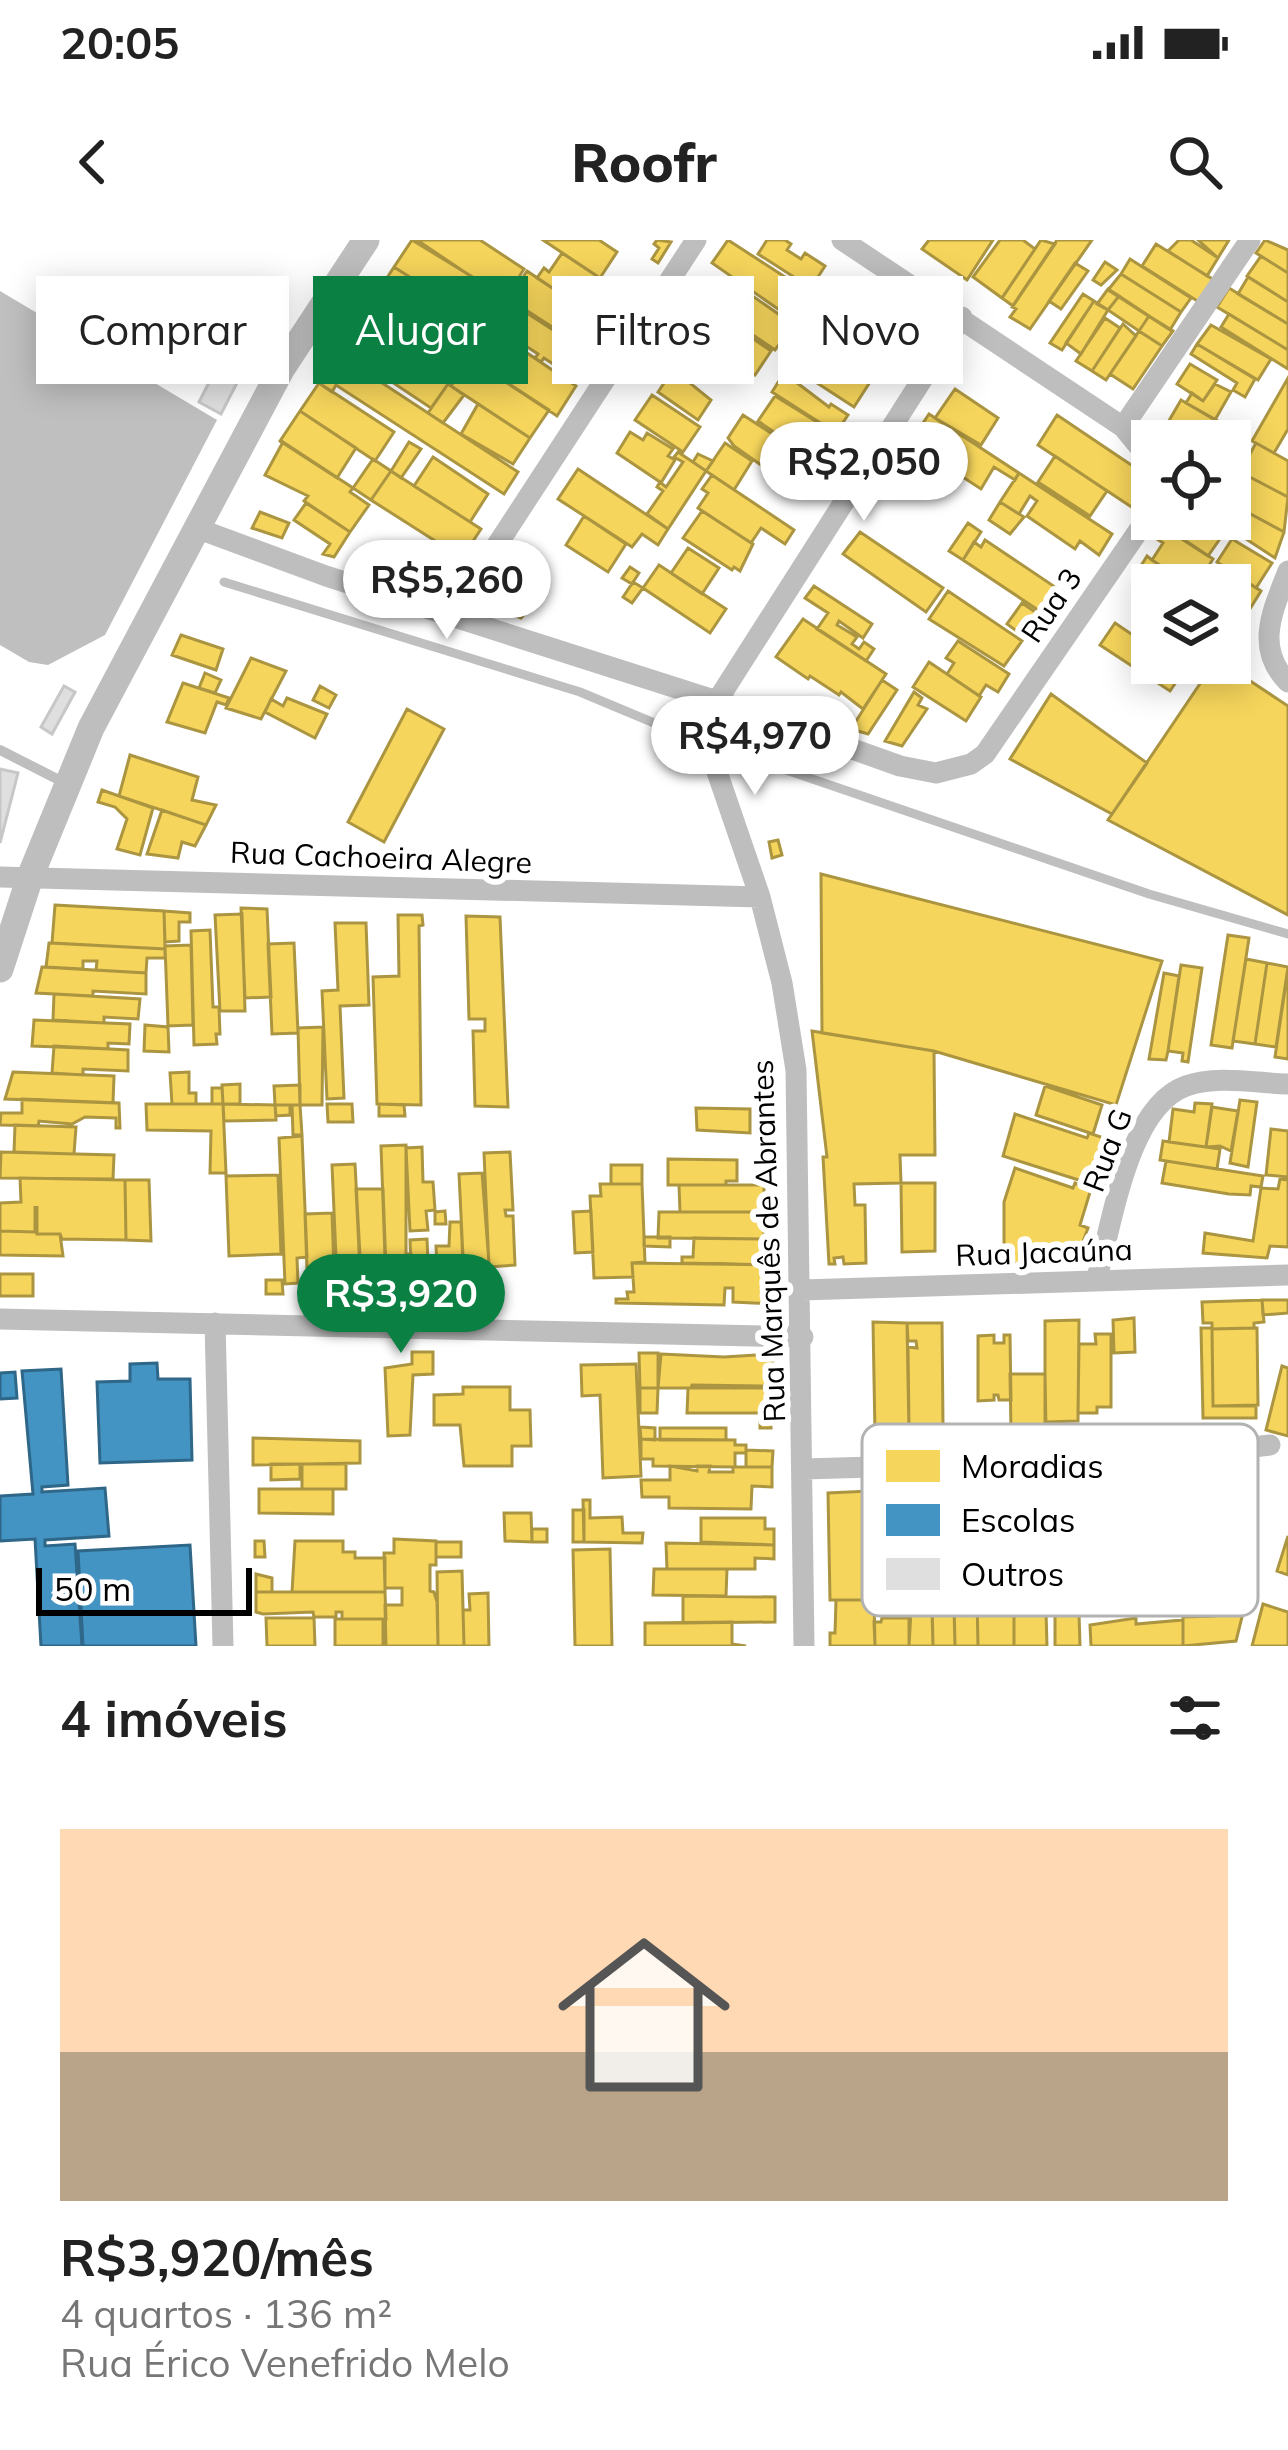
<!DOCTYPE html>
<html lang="pt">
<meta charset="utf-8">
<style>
:root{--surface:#fff;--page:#f2f2f2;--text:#222;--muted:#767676;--accent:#0b8043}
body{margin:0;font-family:Mulish,sans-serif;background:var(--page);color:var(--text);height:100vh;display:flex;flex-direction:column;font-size:45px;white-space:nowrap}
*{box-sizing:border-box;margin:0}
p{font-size:39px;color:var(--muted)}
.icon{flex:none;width:66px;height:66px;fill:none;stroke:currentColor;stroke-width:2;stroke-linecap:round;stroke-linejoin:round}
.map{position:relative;height:1406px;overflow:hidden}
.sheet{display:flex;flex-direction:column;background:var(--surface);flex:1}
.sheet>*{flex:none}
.top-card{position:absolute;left:36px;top:36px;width:1218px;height:108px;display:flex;gap:24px}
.tools{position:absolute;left:1131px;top:180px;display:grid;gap:24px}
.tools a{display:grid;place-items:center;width:120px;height:120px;border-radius:0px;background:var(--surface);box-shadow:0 6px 30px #0003;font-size:60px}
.scale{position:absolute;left:36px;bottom:30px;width:216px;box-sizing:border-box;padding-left:12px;border:6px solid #000;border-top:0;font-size:33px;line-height:42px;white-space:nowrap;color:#000;-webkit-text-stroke:9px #fff;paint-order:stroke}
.price{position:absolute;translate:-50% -102px;padding:0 27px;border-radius:42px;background:#fff;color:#222;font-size:39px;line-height:78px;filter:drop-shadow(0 3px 6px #0008)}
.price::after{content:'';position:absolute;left:50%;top:72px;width:36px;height:27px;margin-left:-18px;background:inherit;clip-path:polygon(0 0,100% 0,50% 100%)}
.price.on{background:var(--accent);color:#fff}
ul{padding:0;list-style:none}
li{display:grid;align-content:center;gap:24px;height:636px;padding:0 60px}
li span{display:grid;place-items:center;height:372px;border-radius:0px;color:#555}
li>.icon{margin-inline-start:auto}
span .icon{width:216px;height:216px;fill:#fffc;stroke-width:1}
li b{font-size:51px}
h2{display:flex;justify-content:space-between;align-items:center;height:144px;padding:0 60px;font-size:51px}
.pill{padding:0 42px;border-radius:0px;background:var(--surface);box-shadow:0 6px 30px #0003;font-size:42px;line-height:108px}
.pill.on{background:var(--accent);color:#fff}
.status{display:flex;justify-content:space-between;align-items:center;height:84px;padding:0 60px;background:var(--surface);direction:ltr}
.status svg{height:33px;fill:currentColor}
header{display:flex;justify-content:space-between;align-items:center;height:156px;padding:0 60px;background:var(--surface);font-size:54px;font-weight:800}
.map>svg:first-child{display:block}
.water{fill:#bfbfbf}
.homes{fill:#f6d55c;stroke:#ac9540;stroke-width:3}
.schools{fill:#4393c3;stroke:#2f6788;stroke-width:3}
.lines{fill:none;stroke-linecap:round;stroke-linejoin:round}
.stream{stroke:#bfbfbf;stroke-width:9}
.building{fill:#dfdfdf;stroke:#c7c7c7;stroke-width:3}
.service{stroke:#bebebe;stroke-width:10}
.minor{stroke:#bebebe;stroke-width:21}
.tertiary{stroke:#bebebe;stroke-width:27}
.labels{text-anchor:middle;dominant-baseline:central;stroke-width:12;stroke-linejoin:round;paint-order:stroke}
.street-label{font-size:30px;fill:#000;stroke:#fff}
.key{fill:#fff;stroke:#b2b2b2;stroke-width:3}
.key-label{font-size:33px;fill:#000}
</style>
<div class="status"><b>20:05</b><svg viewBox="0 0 49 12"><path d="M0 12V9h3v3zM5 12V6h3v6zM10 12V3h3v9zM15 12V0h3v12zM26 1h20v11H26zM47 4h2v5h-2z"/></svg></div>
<header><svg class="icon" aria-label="back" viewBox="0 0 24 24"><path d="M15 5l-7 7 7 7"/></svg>Roofr<svg class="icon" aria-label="search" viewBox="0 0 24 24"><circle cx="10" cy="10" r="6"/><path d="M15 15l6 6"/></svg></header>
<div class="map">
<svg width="1288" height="1406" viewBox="0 0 1288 1406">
<rect width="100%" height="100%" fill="#fff"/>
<path class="water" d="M0 51 217 180 105 395 48 425 29 422 0 405Z"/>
<path class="homes" d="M412 0 471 36 461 52 476 61 481 53 500 65 487 86 394 27Z
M417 0H480L524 29 510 51 502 46 497 54Z
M543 0H599L617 12 600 38Z
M657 0 671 2 658 23 652 19 659 8 654 4Z
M728 0 805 50 788 76 712 23Z
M767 0H785L791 4 787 10 801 19 805 13 825 26 811 48 758 14Z
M929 0H993L967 40 922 9Z
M1000 0H1023L1035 9 1002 58 973 37Z
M1041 0 1055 4 1013 66 1002 58Z
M1057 0H1092L1030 89 1010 77 1016 69 1012 67Z
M1179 0H1191L1218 18 1207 36 1168 11Z
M1198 0H1229L1218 18Z
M1265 0 1288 10V33L1256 13Z
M1156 4 1214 40 1199 62 1142 26Z
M562 13 606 42 586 70 537 38 544 28 549 32Z
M1261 16 1288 33V62L1247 36Z
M1130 19 1191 58 1181 72 1121 34Z
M1105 22 1117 30 1101 45 1093 40Z
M1075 23 1088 31 1061 69 1049 61Z
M394 27 487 86 466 116 375 56Z
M527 31 581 67 566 96 509 59Z
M1121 34 1181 72 1170 90 1108 50Z
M1248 37 1288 62V84L1238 54Z
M728 39 800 89 790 104 783 99 775 110 721 73 725 67 714 59Z
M831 43 845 53 835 69 820 60Z
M1229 48 1288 84V110L1217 67Z
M1108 49 1119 56 1108 70 1097 64Z
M873 53 922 85 904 114 854 82Z
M1083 54 1094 61 1062 110 1050 103Z
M375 56 466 116 450 140 356 83Z
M1119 56 1149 76 1139 91 1108 70Z
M1094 61 1108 70 1081 114 1066 103Z
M800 64 812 71 800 89 789 81Z
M519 68 581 108 565 132 544 118 541 122 535 118 538 114 503 91Z
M710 69 771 111 755 135 693 94Z
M842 74 902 112 884 140 830 104 839 90 833 86Z
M1229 74 1288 110V129L1221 87Z
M1149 76 1173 91 1162 106 1139 91Z
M1105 78 1120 88 1092 131 1076 121Z
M356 83 448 144 431 168 341 108Z
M1123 84 1136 96 1106 140 1092 131Z
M1211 85 1271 119 1258 140 1197 104Z
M487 86 576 146 557 176 466 116Z
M1139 91 1162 106 1133 149 1110 134Z
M815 102 872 139 854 167 797 130Z
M1197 104 1255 139 1245 157 1233 150 1237 143 1191 114Z
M338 114 518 232 504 254 336 145 332 152 319 143Z
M654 114 711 160 698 180 658 152 664 143 644 130Z
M477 123 549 170 530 198 451 146 460 133 467 137Z
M1190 124 1217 140 1203 161 1177 144Z
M784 133 829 167 831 164 848 175 836 193 772 152Z
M1288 138V189L1274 213 1252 201Z
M319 143 394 192 375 221 300 171Z
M448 144 464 155 443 183 428 173Z
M1215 144 1231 152 1215 180 1186 163 1192 153 1203 161Z
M955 149 998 178 981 205 935 178Z
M652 155 700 187 683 212 635 180Z
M775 156 843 198 824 227 758 181Z
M1181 160 1246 197 1230 223V201H1194L1167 184Z
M478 164 530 198 513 224 461 194Z
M300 171 356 208 337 238 280 201Z
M929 174 1019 233 1015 240 994 227 981 249 923 211 934 195 921 186Z
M743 175 814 221 804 236 797 232 788 244 734 206 728 198Z
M1057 175 1152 239 1133 268 1038 205Z
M1175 188 1194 201H1167Z
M630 192 643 200 647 193 673 209 668 216 675 220 661 243 666 247 683 222 674 217 678 212 706 231 668 289 647 274 663 251 657 247 660 242 617 213Z
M283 202 353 248 350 252 369 265 350 292 304 261 308 256 265 235Z
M409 202 421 209 401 238 391 231Z
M910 202 957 233 948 248 901 216Z
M725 203 752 221 734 250 706 231Z
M1256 203 1288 221V257L1240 232Z
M698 214 713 221 706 231 693 222Z
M1055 216 1107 251 1090 276 1038 242Z
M433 217 488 254 470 282 414 246Z
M373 219 391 231 371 260 353 248Z
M578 229 668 289 658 305 642 294 632 307 558 259Z
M391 231 481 289 462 318 371 260Z
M1019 233 1112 294 1099 315 1080 301 1075 309 1027 276 1037 261 1030 256 1019 274 1000 262Z
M712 235 794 290 785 304 761 288 751 303 698 268 708 253 702 249Z
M1246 235 1288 257 1284 292 1232 264Z
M1000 262 1024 277 1010 294 989 280Z
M306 263 350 292 334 317 323 314 330 304 294 280Z
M1232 264 1284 292 1275 318 1243 297 1246 291 1224 281 1230 279Z
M702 271 753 304 740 331 734 327 732 330 683 298Z
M260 272 289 283 282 298 252 288Z
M584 276 626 304 608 332 566 305Z
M1175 279H1202L1224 293 1208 316 1168 290Z
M968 283 981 292 963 320 949 311Z
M1165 287 1213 319 1197 345H1190L1152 320 1163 303 1157 299Z
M860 292 943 348 926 372 843 314Z
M1232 299 1272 323 1256 348 1217 322Z
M985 300 1064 353 1047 376 963 320 974 302 981 307Z
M436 302 462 318 454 330 445 325 439 334 423 324Z
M688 308 719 328 702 354 671 333Z
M1147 316 1152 320 1190 345H1162L1139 329Z
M659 325 726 369 710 393 643 348Z
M630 327 639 333 632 344 622 338Z
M1233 333 1261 351 1243 380 1230 371V345H1218Z
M505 339 538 359 521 378 487 365Z
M633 342 643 348 632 363 623 357Z
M814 346 872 384 863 398 839 381 837 385 857 397 852 404 859 409 864 402 874 409 866 421 817 389 828 373 805 358Z
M948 351 1022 401 1004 426 929 379Z
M1022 363 1044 378 1029 400 1007 384Z
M1230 371 1245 382 1241 395 1230 387Z
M803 379 886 434 863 469 841 452 839 455 810 436 808 439 776 417Z
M1115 383 1152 408V423H1175L1185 429 1170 451 1100 405Z
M181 395 223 409 216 430 172 415Z
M958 401 1009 434 998 452 986 445 979 456 947 434 954 423 946 418Z
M251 418 286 431 261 479 226 468Z
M929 422 981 457 966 481 913 447Z
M1214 423H1223L1288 466V675L1108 580Z
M205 433 221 440 215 453 199 448Z
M882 440 897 450 868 494 851 489Z
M183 443 229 458 226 465 217 462 205 493 167 482Z
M320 446 336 455 329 468 313 460Z
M914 452 922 458 918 465 927 469 902 506 885 501Z
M1051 454 1147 523 1112 574 1010 519Z
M287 458 327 474 315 498 265 472 271 459 283 466Z
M407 469 444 489 384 602 348 582Z
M130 515 198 537 192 560 216 565 206 585 119 556Z
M102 550 153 568 140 615 117 609 127 579 115 567 98 562Z
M162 570 206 585 195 606 182 602 178 618 147 614Z
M778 600 782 615 772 618 769 602Z
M821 634 1162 721 1116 865 934 811 822 793Z
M55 665 164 671 165 709 52 703Z
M241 668 267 669 271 757 245 758Z
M164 671 190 673V682H179V701L165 702Z
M242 674 245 771H220L215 675Z
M398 675H422L423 685 419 686 421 865 377 864 373 737 399 736Z
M466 676 500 677 508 867 475 866 473 791H485V779H469Z
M335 683H366L369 765 340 766 344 858 327 859 322 751 338 750Z
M210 690 213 767H219L220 794H216L217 804 194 805 191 691Z
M1228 695 1249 698 1232 808 1211 805Z
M49 703 165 709V718H147L146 733 96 730 97 721H83V729L46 727Z
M294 703 298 793 272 794 268 704Z
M191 705 193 785 168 786 165 706Z
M1246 719 1267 723 1255 804 1233 801Z
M1267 723 1288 727 1276 807 1255 804Z
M1181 725 1202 728 1188 822 1182 821 1183 813 1168 811Z
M42 727 146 733V754L93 751V756L36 753Z
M1288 729V819L1275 817Z
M1164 733 1179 736 1168 811 1166 820 1149 819Z
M54 754 140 759 138 779 104 777V783L53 780Z
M34 780 130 784 129 804 108 803V809L32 806Z
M145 785 168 787 169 812 144 811Z
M323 787 322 865H300L298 788Z
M812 791 934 811 935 915H900L901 943 854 944 855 965H865L866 1023 844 1024 843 1017 834 1018 835 1024H829L823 917H827Z
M54 806 128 810V831L83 829V835L52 833Z
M13 832 114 836 113 863 5 859Z
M189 832V853H196V864H172L170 833Z
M240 844V864H223L222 845Z
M300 845V865H275L274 846Z
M1045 846 1102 865 1093 894 1036 875Z
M212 848H222L223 864H212Z
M22 859 119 863 120 888H116V878L85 877 72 884 39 881 38 886 0 885 1 873H22Z
M1240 860 1257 862 1248 927 1230 923Z
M1195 863 1212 864 1206 907 1169 902 1173 869 1194 872Z
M146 864H223L226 933H210L211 891 147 890Z
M223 864 275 865 276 880 224 881Z
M327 864H352L353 882H328Z
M379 864 404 865 405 876H379Z
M275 865H290V875L276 876Z
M292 865H300L302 895H293Z
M1212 867 1238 871 1231 911 1220 906 1206 907Z
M696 868 750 869V893L697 890Z
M1015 874 1087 898 1089 893 1119 903 1104 948 1003 916Z
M15 885 76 887 74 914 14 912Z
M1271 889 1288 891V937L1266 935Z
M302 896 307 1017 297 1018 298 1043 285 1044 279 898Z
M1163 901 1220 909 1217 929 1160 920Z
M406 905V1014H411L412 1043 386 1044 381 906Z
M422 907 423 942H433L435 970 426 971 428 990 410 991 406 908Z
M1 912 114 915 113 939 0 938Z
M510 912 513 970H505L506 976H513L515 1025 489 1027 484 913Z
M668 919 737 920V941H726V945H668Z
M1166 921 1263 936 1261 947 1251 946 1250 955 1229 954 1162 943Z
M355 924 360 1016 336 1017 332 925Z
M611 925H642V944H611Z
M1015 928 1073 948 1075 943 1091 949 1080 985 1088 988 1075 1023 1029 1007 1031 1024 1004 1023V962Z
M482 933 490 1036 464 1037 459 934Z
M278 935 281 1014 229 1016 226 936Z
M20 938 125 940 126 1000 62 999 60 994H37V966L35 992 0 991V963L21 962Z
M1280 939 1288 940V1007L1270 1006 1267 1018 1203 1013 1205 993 1253 1001 1261 948 1278 949Z
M125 940H149L151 1001 126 1000Z
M901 943H935V1011L902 1012Z
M600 944H642L645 1022 632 1023 633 1037 594 1038 590 956H601Z
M679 945H764V972H680Z
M356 949H383L386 1029 360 1030Z
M35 966 37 994H60L63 1016 0 1015V991L35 992Z
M445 971 446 984H435V972Z
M591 971 593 1012 575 1013 573 972Z
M659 972H764V999L658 998Z
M332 973 334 1029 307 1030 305 974Z
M450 982H461L464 1044H438L436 1006H449Z
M644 997H670V1007L644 1006Z
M694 998 773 999V1025L682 1023V1017H693Z
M427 999 429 1043 412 1048 410 1000Z
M632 1023 773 1025 774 1064 733 1062V1048H725L724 1065 616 1063V1059H628L627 1052H634Z
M0 1034H33V1056H0Z
M266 1040H282L283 1054H266Z
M1262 1060 1264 1082 1254 1083V1088L1212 1089 1213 1166H1256V1178H1203L1201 1088H1212V1083H1203L1202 1062Z
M1262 1060H1288V1073L1263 1075Z
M1134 1078 1135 1112 1114 1113 1113 1080Z
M1079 1080 1078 1181 1045 1182V1081Z
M873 1082 907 1083 909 1194H875Z
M907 1083H942L943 1185 909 1187 908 1107 917 1108 916 1101H908Z
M1257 1088 1258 1165 1213 1166 1212 1089Z
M1095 1094H1111V1167H1097V1173H1078L1079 1104H1096Z
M994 1095V1103H1004V1095H1010L1011 1160H999L998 1155H994V1160L978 1161V1096Z
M412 1112H433V1134L413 1135 410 1195 388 1196 385 1128 412 1124Z
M639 1113H658V1148H640Z
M661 1114 724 1117 773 1114 772 1146 692 1145 691 1148H658Z
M636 1124 641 1236 603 1238 600 1155 582 1156 581 1125Z
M1282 1126 1288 1128V1196L1266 1190Z
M1010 1134H1045L1046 1190 1011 1191Z
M463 1147H510V1170H530L531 1206H512V1226H464L460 1185H434V1155L463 1154Z
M640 1148H658L657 1173H640Z
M688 1148H772L771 1173H687Z
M760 1173H771V1188H760Z
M640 1187 655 1188V1200L641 1199Z
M660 1188H726V1200H660Z
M253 1198 360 1201V1223L253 1225Z
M641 1199 735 1200V1205H746V1210L773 1211 772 1227H746V1213H735V1227L653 1226V1219H641Z
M271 1224H300V1239L271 1240Z
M302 1224H346V1249H302Z
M670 1226 697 1231V1226H710L709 1232H733V1227H772V1247L752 1246 751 1269 669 1268V1257H642L641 1240H670Z
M259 1249H333V1274L259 1273Z
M870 1251 874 1360H830L828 1253Z
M583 1260H590V1278L622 1277 623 1293H643L642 1303 584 1302Z
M573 1270H584V1302H573Z
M504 1273H531L532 1302 505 1301Z
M701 1278H765V1289H774V1305L701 1302Z
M532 1289H547V1302H532Z
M1288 1296V1335L1277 1331Z
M394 1299 436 1301V1325H430V1351L434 1352 437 1362 438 1406H386L385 1365H402V1348H385L384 1313H394Z
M255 1301H264L265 1317H255Z
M295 1301H343V1312H355V1318H385V1352H292Z
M436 1302H461V1317H436Z
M666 1303 774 1305V1319L755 1318V1329H667Z
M610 1309 612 1406H575L573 1310Z
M654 1329H727L726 1356 653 1355Z
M462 1331 464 1406H438L437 1332Z
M256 1334 272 1338V1352H256Z
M256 1352H385L386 1379H342V1372H336V1377H314L313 1372 263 1374 256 1372Z
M488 1353 489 1406H464L463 1370H470L469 1354Z
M1248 1353 1236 1401 1183 1406V1377L1214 1376 1213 1364 1183 1365 1182 1355Z
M683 1356 775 1357V1382L683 1383Z
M963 1358H977L978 1406H955L954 1370H963Z
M977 1358H1014V1406H978Z
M1014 1358H1034V1371H1046L1047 1406H1014Z
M932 1359H954L955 1406H933Z
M836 1360H874L875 1406H830V1393H835Z
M1263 1364 1288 1372V1406H1252Z
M911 1371H932L933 1406H909Z
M1055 1373H1079L1080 1406H1055Z
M266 1378H314L315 1406H267Z
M882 1378H909V1406H875L874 1382H881Z
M1136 1378V1384L1183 1380V1406H1091L1090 1385Z
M335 1379H383V1406H335Z
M732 1382V1404L746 1406H645V1383Z"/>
<path class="schools" d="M157 1123 158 1139H190L192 1220 100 1223 97 1142 130 1141V1124Z
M61 1129 68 1245 42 1247V1252L105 1248 109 1296 45 1300V1306L75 1304 82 1406H41L35 1299 0 1301V1256L33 1254 22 1131Z
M15 1132 17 1158 0 1159V1133Z
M190 1305 196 1406H83L78 1311Z"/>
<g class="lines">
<path class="stream" d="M224 342 580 452 690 498
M742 515 1149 654 1288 694"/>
</g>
<path class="building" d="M239 73 268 90 263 99 234 82Z
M219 123 241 135 221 174 199 162Z
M64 446 75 452 52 494 41 487Z
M0 529 18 533 0 603Z"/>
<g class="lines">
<path class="service" d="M0 510 65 543"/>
<path class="minor" d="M842 0 1123 187 1152 222
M1123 187 1250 0
M196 288 326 336 717 461 900 526 936 533 971 524 985 514 1152 271
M1288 331C1273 370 1254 408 1288 442
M452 374 696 0
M0 637 760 657
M1096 1041C1112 986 1127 867 1186 846 1216 835 1256 843 1288 844
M802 1050 1288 1035
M0 1079 803 1097
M215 1083 223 1406
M804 1229 1151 1219 1270 1205
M804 1406 796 830 782 743 760 657 714 523 717 461 962 77"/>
<path class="tertiary" d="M0 729 30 637 91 488 282 128 366 0"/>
</g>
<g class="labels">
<g class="street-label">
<text transform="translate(1051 365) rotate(-56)">Rua 3</text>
<text transform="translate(381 617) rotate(2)">Rua Cachoeira Alegre</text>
<text transform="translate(1107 910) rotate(-69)">Rua G</text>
<text transform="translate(768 1001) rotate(-92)">Rua Marquês de Abrantes</text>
<text transform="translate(1044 1012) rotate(-2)">Rua Jacaúna</text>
</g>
</g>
<rect x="862" y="1184" width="396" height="192" rx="18" class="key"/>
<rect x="886" y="1210" width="54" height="32" fill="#f6d55c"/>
<rect x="886" y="1264" width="54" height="32" fill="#4393c3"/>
<rect x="886" y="1318" width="54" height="32" fill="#dfdfdf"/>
<g class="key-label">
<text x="961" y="1238">Moradias</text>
<text x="961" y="1292">Escolas</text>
<text x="961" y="1346">Outros</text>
</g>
</svg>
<div class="tools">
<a><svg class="icon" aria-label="locate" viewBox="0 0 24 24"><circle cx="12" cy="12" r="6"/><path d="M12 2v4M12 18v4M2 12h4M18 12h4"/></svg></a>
<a><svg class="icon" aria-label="layers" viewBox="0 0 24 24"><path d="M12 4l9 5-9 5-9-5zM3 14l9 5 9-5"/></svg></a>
</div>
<div class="scale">50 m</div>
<b class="price" style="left:864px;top:284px">R$2,050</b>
<b class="price" style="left:447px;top:402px">R$5,260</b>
<b class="price" style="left:755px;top:558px">R$4,970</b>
<b class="price on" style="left:401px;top:1116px">R$3,920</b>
<div class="top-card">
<a class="pill">Comprar</a>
<a class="pill on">Alugar</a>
<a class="pill">Filtros</a>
<a class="pill">Novo</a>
</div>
</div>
<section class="sheet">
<h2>4 imóveis<svg class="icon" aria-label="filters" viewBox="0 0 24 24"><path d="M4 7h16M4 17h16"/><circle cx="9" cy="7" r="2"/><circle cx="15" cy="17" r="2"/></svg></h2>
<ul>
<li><span style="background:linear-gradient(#ffd9b3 60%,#b9a48a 0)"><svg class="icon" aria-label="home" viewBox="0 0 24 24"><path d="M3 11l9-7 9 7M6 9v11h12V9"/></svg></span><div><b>R$3,920/mês</b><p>4 quartos · 136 m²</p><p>Rua Érico Venefrido Melo</p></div></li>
</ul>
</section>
